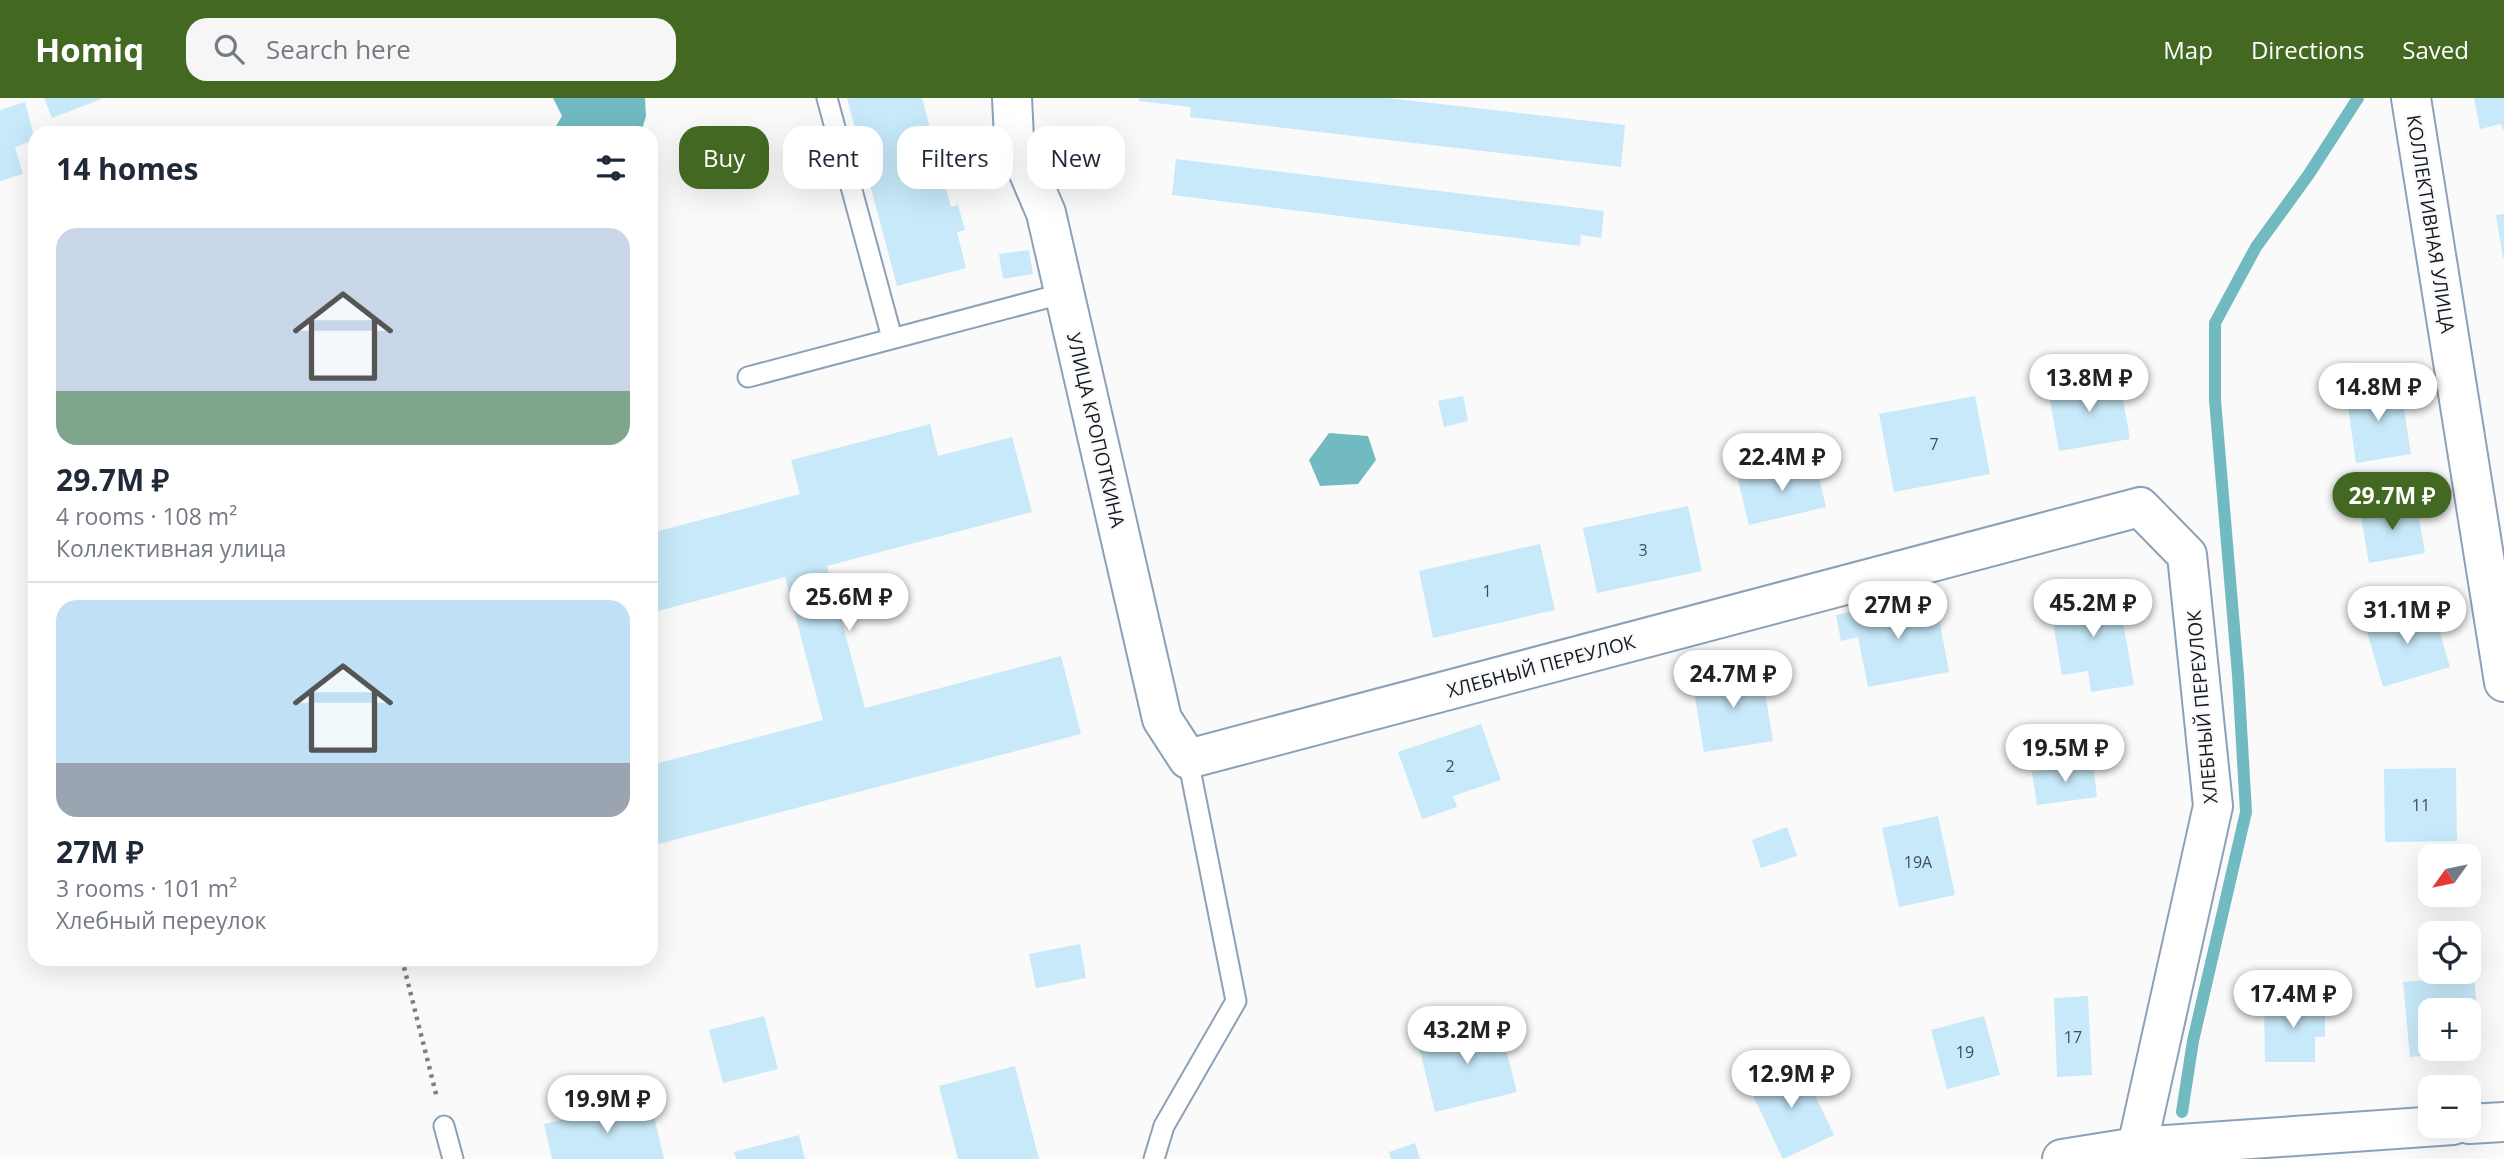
<!DOCTYPE html>
<meta charset="utf-8">
<style>
:root{--surface:#fff;--page:#f6f6f7;--text:#1f2937;--muted:#747a83;--line:#e0e1e3;--accent:#426821}
body{margin:0;font-family:"Open Sans",sans-serif;background:var(--page);color:var(--text);height:100vh;display:flex;flex-direction:column;font-size:26px;white-space:nowrap}
*{box-sizing:border-box;margin:0}
p{font-size:23px;color:var(--muted)}
.icon{flex:none;width:38px;height:38px;fill:none;stroke:currentColor;stroke-width:2;stroke-linecap:round;stroke-linejoin:round}
.map{position:relative;flex:1;overflow:hidden}
.details{position:absolute;left:28px;top:28px;width:630px;height:840px;display:flex;flex-direction:column;background:var(--surface);border-radius:21px;box-shadow:0 7px 28px #0002}
.details>*{flex:none}
.guide{position:absolute;left:679px;top:28px;width:665px;height:63px;display:flex;gap:14px}
.needle{width:46px;rotate:237deg}
.fabs{position:absolute;left:2418px;top:746px;display:grid;gap:14px}
.fabs a{display:grid;place-items:center;width:63px;height:63px;border-radius:14px;background:var(--surface);box-shadow:0 7px 28px #0002;font-size:35px}
.price{position:absolute;translate:-50% -60px;padding:0 16px;border-radius:24px;background:#fff;color:#222;font-size:23px;line-height:46px;filter:drop-shadow(0 2px 4px #0008)}
.price::after{content:'';position:absolute;left:50%;top:42px;width:21px;height:16px;margin-left:-10px;background:inherit;clip-path:polygon(0 0,100% 0,50% 100%)}
.price.selected{background:var(--accent);color:#fff}
ul{padding:0;list-style:none}
li{display:grid;align-content:center;gap:14px;height:371px;padding:0 28px}
li+li{border-top:2px solid var(--line)}
li span{display:grid;place-items:center;height:217px;border-radius:21px;color:#555}
li>.icon{margin-inline-start:auto}
span .icon{width:126px;height:126px;fill:#fffc;stroke-width:1}
li b{font-size:30px}
h2{display:flex;justify-content:space-between;align-items:center;height:84px;padding:0 28px;font-size:30px}
.chip{padding:0 24px;border-radius:21px;background:var(--surface);box-shadow:0 7px 28px #0002;font-size:24px;line-height:63px}
.chip.selected{background:var(--accent);color:#fff}
header{display:flex;align-items:center;gap:42px;box-sizing:border-box;height:98px;padding:0 35px;background:var(--accent);color:#fff}
header strong{font-size:33px}
nav{display:flex;gap:38px;margin-inline-start:auto;font-size:24px}
.search{width:490px;height:63px;background:var(--page);display:flex;align-items:center;gap:18px;box-sizing:border-box;padding:0 24px;border-radius:21px;color:var(--muted);font-size:26px}
.map>svg:first-child{display:block}
.water{fill:#71bac1}
.lines{fill:none;stroke-linecap:round;stroke-linejoin:round}
.stream{stroke:#71bac1;stroke-width:12}
.building{fill:#c7e9f9;fill-rule:evenodd}
.service-casing{stroke:#8ca1b8;stroke-width:23}
.minor-casing{stroke:#8ca1b8;stroke-width:42}
.path{stroke:#7c8085;stroke-width:4.5;stroke-dasharray:3.5 5;stroke-linecap:butt}
.service{stroke:#fff;stroke-width:19}
.minor{stroke:#fff;stroke-width:38}
.labels{text-anchor:middle;dominant-baseline:central;stroke-width:5;stroke-linejoin:round;paint-order:stroke}
.number-label{font-size:16px;fill:#3f4e58}
.street-label{font-size:19px;fill:#121a23;stroke:#fafafa}
</style>
<header>
<strong>Homiq</strong>
<div class="search"><svg class="icon" aria-label="search" viewBox="0 0 24 24"><circle cx="10" cy="10" r="6"/><path d="M15 15l6 6"/></svg>Search here</div>
<nav><a>Map</a><a>Directions</a><a>Saved</a></nav>
</header>
<div class="map">
<svg width="2504" height="1061" viewBox="0 0 2504 1061">
<rect width="100%" height="100%" fill="#fafafa"/>
<path class="water" d="M553 0H645L646 18 641 35H552L562 18Z
M1329 335 1368 338 1376 362 1358 386 1320 388 1309 362Z"/>
<g class="lines">
<path class="stream" d="M2182 1014 2193 943 2246 714 2238 577 2215 302V225L2256 149 2309 76 2358 0"/>
</g>
<path class="building" d="M44 0H104L52 20Z
M847 0H922L933 42 942 40 949 67 940 69 951 109 958 107 965 132 957 134 966 170 897 188Z
M1139 0H1387L1625 27 1621 69 1190 19 1191 9 1139 3Z
M2474 0H2504V33L2501 26 2480 31Z
M25 4 35 42 15 49 23 76 0 83V12Z
M1176 61 1604 113 1601 140 1581 137 1580 148 1172 97Z
M2504 116V160H2503L2496 117Z
M1029 152 1033 176 1003 181 999 156Z
M2119 279 2130 341 2059 353 2048 291Z
M2400 286 2411 356 2356 365 2346 294Z
M1463 298 1468 323 1444 329 1438 303Z
M1975 298 1990 376 1894 394 1879 316Z
M930 326 938 358 1012 339 1032 414 827 468 865 610 1061 558 1081 636 651 748V667L823 622 785 479 651 515V435L800 396 791 362Z
M1815 363 1826 409 1749 427 1738 382Z
M2416 403 2425 455 2369 465 2360 413Z
M1688 408 1702 473 1597 495 1583 430Z
M1540 446 1555 512 1433 540 1419 473Z
M2117 490 2134 587 2091 594 2088 573 2062 577 2049 502Z
M1935 498 1949 574 1868 589 1858 539 1841 543 1836 517Z
M2432 508 2450 569 2383 589 2365 527Z
M1761 571 1773 643 1704 654 1692 582Z
M1481 626 1501 682 1453 698 1457 709 1422 721 1398 654Z
M2093 666 2097 699 2037 707 2032 674Z
M2456 670 2457 743 2385 744 2384 671Z
M1938 718 1955 797 1899 809 1882 730Z
M1787 729 1797 758 1761 770 1752 742Z
M1080 846 1086 880 1036 890 1029 856Z
M2474 878 2480 953 2410 959 2403 884ZM2431 912H2469V950H2431Z
M2088 898 2092 977 2057 979 2054 900Z
M2325 902V939H2315V964H2265L2264 903Z
M764 918 778 971 723 985 709 932Z
M1984 918 2000 977 1947 991 1931 932Z
M1498 921 1517 994 1435 1014 1417 941Z
M1799 963 1834 1037 1783 1061 1748 987Z
M1015 968 1039 1061H958L939 988Z
M650 1001 664 1061H552L544 1026Z
M799 1037 805 1061H736L734 1054Z
M1415 1045 1420 1061H1391L1389 1054Z"/>
<g class="lines">
<g class="service-casing">
<path id="service" d="M827 0 892 240
M748 279 1065 195
M444 1028 453 1061
M1154 1061 1164 1028 1236 903 1188 661"/>
</g>
<g class="minor-casing">
<path id="minor" d="M1012 0 1014 40 1046 115 1162 621 1188 661 2140 409 2187 457 2213 708 2137 1049
M2411 0 2504 584
M2469 1026 2504 1024
M2062 1061 2137 1049 2453 1027"/>
</g>
<path class="path" d="M402 861 437 1000"/>
<use href="#service" class="service"/>
<use href="#minor" class="minor"/>
</g>
<g class="labels">
<g class="number-label">
<text x="1934" y="346">7</text>
<text x="1643" y="452">3</text>
<text x="1487" y="493">1</text>
<text x="1450" y="668">2</text>
<text x="2421" y="707">11</text>
<text x="1918" y="764">19А</text>
<text x="2073" y="939">17</text>
<text x="1965" y="954">19</text>
</g>
<g class="street-label">
<text transform="translate(2431 126) rotate(81)">КОЛЛЕКТИВНАЯ УЛИЦА</text>
<text transform="translate(1096 332) rotate(77)">УЛИЦА КРОПОТКИНА</text>
<text transform="translate(1541 568) rotate(-15)">ХЛЕБНЫЙ ПЕРЕУЛОК</text>
<text transform="translate(2202 609) rotate(-95)">ХЛЕБНЫЙ ПЕРЕУЛОК</text>
</g>
</g>
</svg>
<div class="fabs">
<a><svg class="needle" viewBox="-14 -14 28 28"><path d="M0-13l5 13h-10z" fill="#e53935"/><path d="M0 13l5-13h-10z" fill="#747a83"/></svg></a>
<a><svg class="icon" aria-label="locate" viewBox="0 0 24 24"><circle cx="12" cy="12" r="6"/><path d="M12 2v4M12 18v4M2 12h4M18 12h4"/></svg></a>
<a>+</a>
<a>−</a>
</div>
<b class="price" style="left:2089px;top:316px">13.8M ₽</b>
<b class="price" style="left:2378px;top:325px">14.8M ₽</b>
<b class="price" style="left:1782px;top:395px">22.4M ₽</b>
<b class="price selected" style="left:2392px;top:434px">29.7M ₽</b>
<b class="price" style="left:849px;top:535px">25.6M ₽</b>
<b class="price" style="left:2093px;top:541px">45.2M ₽</b>
<b class="price" style="left:1898px;top:543px">27M ₽</b>
<b class="price" style="left:2407px;top:548px">31.1M ₽</b>
<b class="price" style="left:1733px;top:612px">24.7M ₽</b>
<b class="price" style="left:2065px;top:686px">19.5M ₽</b>
<b class="price" style="left:2293px;top:932px">17.4M ₽</b>
<b class="price" style="left:1467px;top:968px">43.2M ₽</b>
<b class="price" style="left:1791px;top:1012px">12.9M ₽</b>
<b class="price" style="left:607px;top:1037px">19.9M ₽</b>
<div class="guide">
<a class="chip selected">Buy</a>
<a class="chip">Rent</a>
<a class="chip">Filters</a>
<a class="chip">New</a>
</div>
<section class="details">
<h2>14 homes<svg class="icon" aria-label="filters" viewBox="0 0 24 24"><path d="M4 7h16M4 17h16"/><circle cx="9" cy="7" r="2"/><circle cx="15" cy="17" r="2"/></svg></h2>
<ul>
<li><span style="background:linear-gradient(#c9d6e8 75%,#7fa58c 0)"><svg class="icon" aria-label="home" viewBox="0 0 24 24"><path d="M3 11l9-7 9 7M6 9v11h12V9"/></svg></span><div><b>29.7M ₽</b><p>4 rooms · 108 m²</p><p>Коллективная улица</p></div></li>
<li><span style="background:linear-gradient(#bfe0f5 75%,#9aa5b1 0)"><svg class="icon" aria-label="home" viewBox="0 0 24 24"><path d="M3 11l9-7 9 7M6 9v11h12V9"/></svg></span><div><b>27M ₽</b><p>3 rooms · 101 m²</p><p>Хлебный переулок</p></div></li>
</ul>
</section>
</div>
